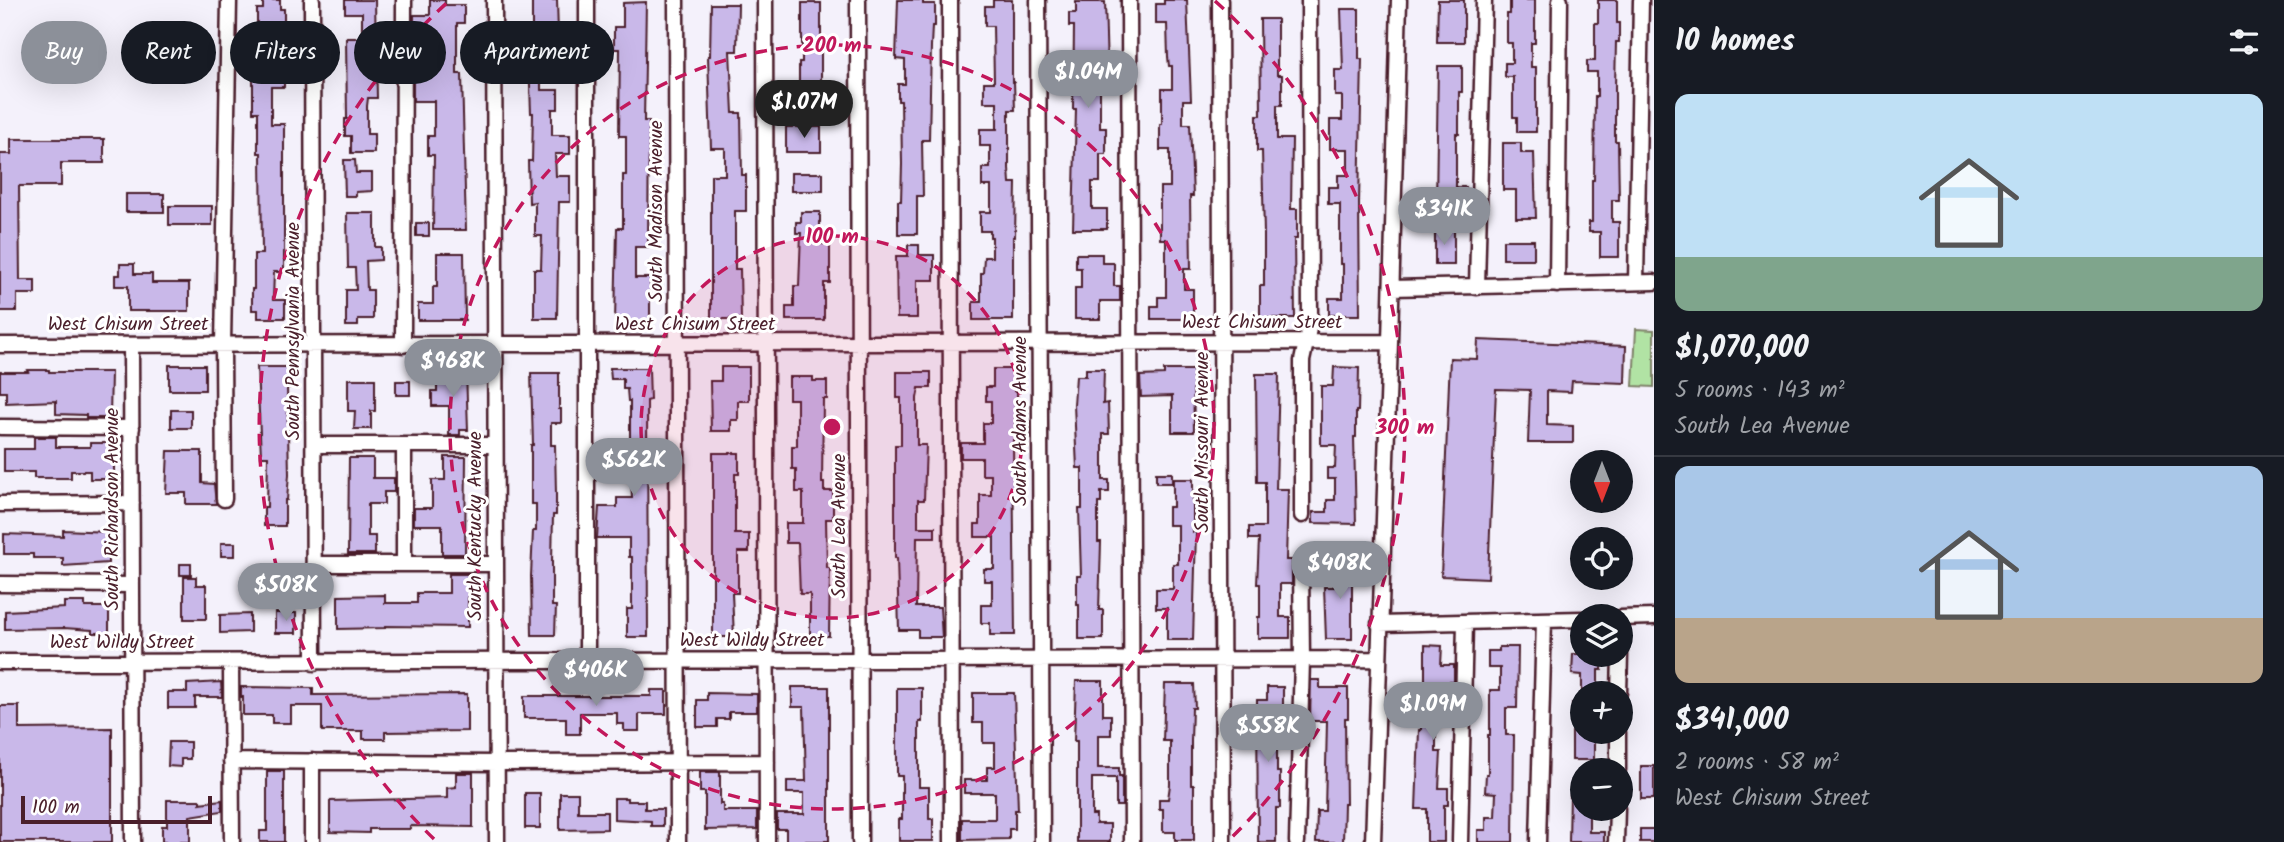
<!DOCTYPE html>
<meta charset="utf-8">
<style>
:root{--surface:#171b24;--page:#20242c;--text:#f1f3f6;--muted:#9ea1a6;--line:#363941;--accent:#8c9099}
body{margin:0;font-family:Kalam,sans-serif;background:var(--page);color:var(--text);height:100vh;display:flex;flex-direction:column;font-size:26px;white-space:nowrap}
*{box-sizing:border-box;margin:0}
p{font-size:23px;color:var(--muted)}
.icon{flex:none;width:38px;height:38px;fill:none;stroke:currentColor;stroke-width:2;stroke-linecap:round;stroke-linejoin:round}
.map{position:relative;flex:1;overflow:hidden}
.details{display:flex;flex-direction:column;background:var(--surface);width:630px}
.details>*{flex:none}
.top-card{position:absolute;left:21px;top:21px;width:665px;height:63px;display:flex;gap:14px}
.needle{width:46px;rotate:180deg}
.controls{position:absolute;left:1570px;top:450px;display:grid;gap:14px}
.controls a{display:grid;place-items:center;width:63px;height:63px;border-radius:50%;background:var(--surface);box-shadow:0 7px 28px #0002;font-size:35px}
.scale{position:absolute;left:21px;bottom:18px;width:191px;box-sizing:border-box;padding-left:7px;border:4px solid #4a1f2b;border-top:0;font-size:19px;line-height:24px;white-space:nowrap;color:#4a1f2b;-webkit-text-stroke:5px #fff;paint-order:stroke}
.price{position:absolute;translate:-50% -60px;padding:0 16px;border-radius:24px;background:var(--accent);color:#fff;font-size:23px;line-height:46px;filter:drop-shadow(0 2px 4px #0008)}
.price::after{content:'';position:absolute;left:50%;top:42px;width:21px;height:16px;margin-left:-10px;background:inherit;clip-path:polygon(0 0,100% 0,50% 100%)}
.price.on{background:#222;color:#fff}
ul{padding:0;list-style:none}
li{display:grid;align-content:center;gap:14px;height:371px;padding:0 21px}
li+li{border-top:2px solid var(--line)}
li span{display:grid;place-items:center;height:217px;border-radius:14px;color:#555}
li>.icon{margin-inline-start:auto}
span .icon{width:126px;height:126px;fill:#fffc;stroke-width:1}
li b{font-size:30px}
h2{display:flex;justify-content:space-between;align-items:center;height:84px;padding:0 21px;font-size:30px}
.pill{padding:0 24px;border-radius:32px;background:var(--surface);box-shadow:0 7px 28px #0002;font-size:24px;line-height:63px}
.pill.on{background:var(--accent);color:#fff}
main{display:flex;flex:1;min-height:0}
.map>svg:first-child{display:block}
.green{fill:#b1e3a4;stroke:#7e8168;stroke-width:2}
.building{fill:#c9b8e9;stroke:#4a1f2b;stroke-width:2}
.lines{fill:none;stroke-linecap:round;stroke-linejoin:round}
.minor-casing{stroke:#4a1f2b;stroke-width:19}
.minor{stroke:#fff;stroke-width:14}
.ring{fill:none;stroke:#c2185b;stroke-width:3.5;stroke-dasharray:12 9}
.labels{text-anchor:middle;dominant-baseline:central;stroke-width:6;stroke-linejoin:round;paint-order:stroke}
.street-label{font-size:19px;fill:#4a1f2b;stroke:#fff}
.centre{fill:#c2185b;stroke:#fff;stroke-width:3.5}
.ring-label{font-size:21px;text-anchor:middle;font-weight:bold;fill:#c2185b;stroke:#fff;stroke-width:6;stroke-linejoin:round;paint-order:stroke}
</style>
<main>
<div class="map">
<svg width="1654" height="842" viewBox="0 0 1654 842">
<rect width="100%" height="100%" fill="#f4f1fb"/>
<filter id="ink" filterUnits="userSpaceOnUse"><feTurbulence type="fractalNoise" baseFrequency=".0143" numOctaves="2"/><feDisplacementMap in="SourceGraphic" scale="14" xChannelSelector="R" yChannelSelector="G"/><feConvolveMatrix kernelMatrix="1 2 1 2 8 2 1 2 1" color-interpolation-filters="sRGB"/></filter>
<g filter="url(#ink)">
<path class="green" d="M1636 329 1654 330V387L1633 386Z"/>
<path class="building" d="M263 0H280V9H284V87H271V124H284V272H274L273 300H285V318H258V310H252V289H254V254H262L261 153H258V112H253V75L255 41H257V9H263Z
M345 0H375L377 98H368L367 106V134H374V153H351V136H345V119H347L346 38H362V13H345Z
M430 0H445V5H464V23H457V74H462L466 230H433L434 155H428V136H434V101H413V73H437V30H414V15H430Z
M532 0H557L559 69H541V90H558V109H552V135H570V154H555L556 176H570V202H559L557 318H534V269H541L542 236H535V202L529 203 528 161H532L533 113H531L528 31H532Z
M898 0H923V4H935V26H932L931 46 929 140H922L923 196H917V234H898V201H901L902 164 901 101H898V84H905V60L896 59Z
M993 0H1012V82H1014L1015 110H1009V168L1010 183H1016L1015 237H1013V320H973V302H981V273H983L984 257H992V237H990V231H980V212H991V186H982V168H990V146H980V129H997V102H984V82H994L993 26H985V6H993Z
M1164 0H1187L1191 100H1183V124H1190L1193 196H1190L1191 269H1184V289H1193V319H1151V306H1158V297H1166V239H1160V187H1170V150H1160V124H1162V89H1172V66H1169L1168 57 1167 24H1156V4H1164Z
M1438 0H1464V42H1437Z
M1510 0H1535V43H1531V67H1536V132H1517V117H1513V77H1505V63H1512V43H1507V14H1510Z
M1598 0H1617V23H1619V42H1616L1615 87V141H1618L1619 200H1612V222H1619V257H1600V232H1589V222H1592V180H1594L1595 96H1597V72H1587V61H1595V23H1598Z
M646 2 644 121H649L648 247H635V278H650V322H615L617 228H623V175H626V136H619L620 49H614V27H623V3Z
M1076 2H1105L1107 69H1100V128H1106V154H1100V182H1092V209H1107V229H1073L1076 109H1073L1074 26H1069V13H1076Z
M802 3H821V99H808V90H799V62H802Z
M711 4H738L737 51H730L733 113H741L742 175H746V211H735V269H740L741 319H711V175H725V148H711L708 56H710Z
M1341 9H1359V59H1362L1359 204 1360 315H1329V298H1343V264H1340V204H1328V187H1338V175H1348V149H1330V120H1342V96H1335V70H1343Z
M1260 19H1277V75H1282V105H1277V139H1292L1291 209H1297V239H1294L1295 318H1260V286H1264V234L1262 151H1257V115H1261Z
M1438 66H1462V92H1459V134H1456V187H1466V217H1450V205H1436Z
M786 127H821V152H786Z
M11 139H104V163H61V186H19L20 280H35V294H17V311H0V154H11Z
M1503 143H1521V153H1534L1536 218H1516V190H1503Z
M344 160H355L356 173H372V191L356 192V196H345Z
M791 173H823V191H791Z
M126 194H164V212H126Z
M169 206H212V225H169Z
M801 212H820V244H830V283H824V320H786V307H794V286H799L801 233H796V222H801Z
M347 213H375V247H381V260L366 261 367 290H373V319H358V326H346V290H356L355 268H348Z
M416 223H429V236H416Z
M1435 229H1454V265H1435Z
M1503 240H1534V259H1503Z
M908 245H919V255H934V280H917V318H897L896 256H908Z
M437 253H464L465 320H418V304H433V287H437Z
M1076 254H1102V263H1114V286H1120V301H1100V319H1075V288H1081V268H1076Z
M120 264H134V274H152V283H189V311H128V286H115V275H120Z
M1478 340 1626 346 1625 383 1572 381 1571 392 1547 391V425L1573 426V443H1528L1530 390 1496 389 1488 578 1441 576 1450 358 1477 359Z
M169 365H205V390H169Z
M257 367H290V388H287L289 474 287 500H285V526H264V507H267L268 456H261Z
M721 367H749V401H738V420H731V431H711L710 381H721Z
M1334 367 1359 368 1358 411H1356V437H1354L1356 524 1313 523V512H1327V500H1335V479H1327V468H1335L1336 445H1321V386H1333Z
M610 368H649L650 400 647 401 648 637H627V609H632V557H629V538H597L599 507H617V498H632L631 476H623V452H630V401H628L627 389H623V379H611Z
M993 369H1014V391H1017V401H1015V440H1013L1015 635H990V623H981V605H992V581H984V569H994V537H975V524H980V495H991V475H982V458H961V443H983V423H991V401H986V387H993Z
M1086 369H1104L1103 404 1108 403 1109 434H1103V480H1109V492H1101V503H1098V542H1101L1099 610H1103V639H1079V605H1077V576H1081L1079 509H1082V468H1077L1074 405 1076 376H1086Z
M27 370H49V372H111L110 418H86V415L56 414V401L6 403V392H0V372H28Z
M1164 370H1193L1194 432H1172V396L1141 397 1140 376 1164 375Z
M437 371H466L468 430H460V435H449V406H432V391H437Z
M897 372H931V388H919L917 398V445H926L924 500H918V527H935V537H917L916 607H940L942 637H918V630H899L897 558H895V445H901V398H897Z
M531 373H559V409H561V423H551V445H555L556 494V515H553L552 561V606H556L555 635H532L531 576 533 531H536V504H531V445H533Z
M1256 374H1279L1276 489H1288L1286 560H1292V584H1280V617H1290V638H1258V617H1260V584H1257L1259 539H1249V527H1265V482H1257Z
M789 377H813V381H827V399H823L822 483H824V491H833V519H826L827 568H830L829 636H810V594H800L798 543H786V523H803V492H796V469H792V446H797V399H789Z
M348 379H375V411H371V429H354L355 411H348Z
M396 381H410V395H396Z
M171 410H191V428H171Z
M34 437H56V447H90V443H114V479H90V471H71V478H34V472H4V449H34Z
M168 451H202V483L214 484 216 504H186V493H166Z
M713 453H739V474H735V534H749V552H738V593H732L734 637H713Z
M445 457H466L465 554H442V525H414V508H432V480H445Z
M349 458H373V478H394V492H384V504H368V536H375V554H348Z
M1156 473H1172V483H1156Z
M1173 479H1193V532H1196L1193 640H1167V608H1156V589H1173V564H1178V525H1168V507H1173Z
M63 530 108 532V563L63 566V558H33V554H4V534L63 536Z
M221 543H235V556H221Z
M1334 557H1352V639H1326L1324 587H1334Z
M180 564H191V575H180Z
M449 574H471V584H468V627L385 626V628L338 629V596L385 595V603H417V593H449Z
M184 577H196V585H206V619H184Z
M64 602H85V607H109V633H92V630L64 628 5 629V611L64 608Z
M275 613H296V633H275Z
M250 614V632L220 633V615Z
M1425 645 1442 646 1441 665H1454V681H1450V714H1439V723H1436V752H1441L1439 788H1448V805H1444V842H1427V809H1416L1419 730H1421V688H1425Z
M1499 647H1518L1517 708H1506V735H1514L1513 842H1478V830H1486V817H1495L1496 793 1485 792 1486 774H1488V735H1490V690H1500V668H1488V651H1499Z
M1573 654H1603L1602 670H1598V693H1582V675L1572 674Z
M1311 680H1320V688H1348V718H1345L1346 804H1344L1343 842H1316L1317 811H1325L1327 721H1310Z
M1076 681H1103V715H1111V735H1098V768H1119V776H1122V806H1116V778H1092V815H1096V824H1110V842H1077V741H1074Z
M221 682 222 697H195V708H168V692H187V684Z
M1165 684H1194L1195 708H1192L1191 741V785H1194V840H1175V832H1163V809H1159V799H1168L1170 785V741H1163Z
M241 687 313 688V695L467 694V731L385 732V739H363V731H322V706H291V723H272V715H243V697H241Z
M792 687H829V841H786V829H777V814H804V793H787V781H806L804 707H792Z
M1267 687H1283V715H1277V772H1280V808H1276V842H1258L1257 700H1267Z
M897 688H922V722H919V787H929V819H933V841H899V819H902V776H897Z
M651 690H666V714H639V731H624V724H617V713H580V734H566V718H524V696H651Z
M707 693 757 694V712H729V719H717V727H697V700H707Z
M973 693H1014L1018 810H1015V829H1009V839L962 840V819H995V793H964V780H987V767H995V743H983V723H973Z
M1572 704H1582V720H1572Z
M0 706H19V729L112 728V842H0Z
M1572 732H1594V760H1572Z
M169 742H190V759H181V767L168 766Z
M1641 766H1654V799H1641Z
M267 771H284V842H260V831H267Z
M700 772H720V804H723V811H757V829L705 830V792H700Z
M456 773H473V827L410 826V829H369V833L330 832V801L447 798V788L456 787Z
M525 793H540V828H525Z
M560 793H578V812H607V829L560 830Z
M1570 794H1582V808H1589V832H1604V842H1569Z
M614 798H627V801H645V809H663V826H651V821L614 819Z
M167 800H200V803L222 800V811L190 816V842H162V826H167Z
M1640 829H1654V842H1640Z"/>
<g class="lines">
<g class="minor-casing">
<path id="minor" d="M312 0 314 663
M494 0 497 842
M587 0V662
M676 0 678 842
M765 0 767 842
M858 0 860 842
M950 0 952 842
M1038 0 1042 842
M1129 0 1132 842
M1220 0 1223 842
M1636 282 1641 0
M1557 285 1560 0
M1477 287 1484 0
M1392 288 1654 282
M0 345 1390 342
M131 345 133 842
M403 345 404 0
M0 427 132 428
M314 445H495
M404 445V564
M224 499 223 345 229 0
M0 504 132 503
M1302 515V361L1310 324 1309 0
M314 564H495
M0 584 132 585
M1620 618 1654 617
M1379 624 1582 619
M1620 641 1621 618
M0 662 1378 659
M231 663 232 842
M1619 693 1620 654
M231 761 496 763 767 762
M312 761V842
M1618 770V732
M1297 842 1302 660 1301 563
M1373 842 1390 342 1399 0
M1460 842 1465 622
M1538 842 1544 620
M1616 842 1617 808"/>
</g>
<use href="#minor" class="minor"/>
</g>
</g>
<circle cx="832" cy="427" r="191" fill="#c2185b" fill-opacity=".12"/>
<g class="ring">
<circle cx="832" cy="427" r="191"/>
<circle cx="832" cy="427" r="382"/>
<path d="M434 839A573 573 0 0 1 449 1M1215 1A573 573 0 0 1 1230 839"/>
</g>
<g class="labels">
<g class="street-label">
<text transform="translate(657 211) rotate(-90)">South Madison Avenue</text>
<text x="1262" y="323">West Chisum Street</text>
<text x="128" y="325">West Chisum Street</text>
<text x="695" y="325">West Chisum Street</text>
<text transform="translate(294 331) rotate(-90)">South Pennsylvania Avenue</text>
<text transform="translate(1021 421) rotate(-90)">South Adams Avenue</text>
<text transform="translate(1203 442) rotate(-90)">South Missouri Avenue</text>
<text transform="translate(113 509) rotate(-90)">South Richardson Avenue</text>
<text transform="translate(476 526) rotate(-90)">South Kentucky Avenue</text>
<text transform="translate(840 526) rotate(-90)">South Lea Avenue</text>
<text x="752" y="641">West Wildy Street</text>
<text x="122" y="643">West Wildy Street</text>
</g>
</g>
<circle cx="832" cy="427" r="10" class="centre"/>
<g class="ring-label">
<text x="832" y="52">200 m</text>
<text x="832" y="243">100 m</text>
<text x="1405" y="434">300 m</text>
</g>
</svg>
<div class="controls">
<a><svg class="needle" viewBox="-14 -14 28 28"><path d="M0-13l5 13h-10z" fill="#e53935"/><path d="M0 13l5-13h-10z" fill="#9ea1a6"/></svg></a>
<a><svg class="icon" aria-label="locate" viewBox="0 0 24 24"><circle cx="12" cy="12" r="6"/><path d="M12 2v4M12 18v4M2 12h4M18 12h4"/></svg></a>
<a><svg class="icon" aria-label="layers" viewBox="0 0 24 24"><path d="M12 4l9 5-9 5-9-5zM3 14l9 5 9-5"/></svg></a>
<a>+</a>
<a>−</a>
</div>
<div class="scale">100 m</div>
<b class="price" style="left:1088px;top:110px">$1.04M</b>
<b class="price on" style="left:804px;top:140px">$1.07M</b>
<b class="price" style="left:1444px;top:247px">$341K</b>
<b class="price" style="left:453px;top:399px">$968K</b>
<b class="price" style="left:634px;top:498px">$562K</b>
<b class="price" style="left:1340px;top:601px">$408K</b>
<b class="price" style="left:286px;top:623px">$508K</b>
<b class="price" style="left:596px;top:708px">$406K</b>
<b class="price" style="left:1433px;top:742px">$1.09M</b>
<b class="price" style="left:1268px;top:764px">$558K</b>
<div class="top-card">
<a class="pill on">Buy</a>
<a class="pill">Rent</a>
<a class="pill">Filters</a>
<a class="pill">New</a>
<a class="pill">Apartment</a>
</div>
</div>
<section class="details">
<h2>10 homes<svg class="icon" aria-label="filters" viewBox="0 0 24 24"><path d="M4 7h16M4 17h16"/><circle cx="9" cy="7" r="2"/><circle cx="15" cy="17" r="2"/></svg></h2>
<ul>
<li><span style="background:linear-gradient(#bfe0f5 75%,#7fa58c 0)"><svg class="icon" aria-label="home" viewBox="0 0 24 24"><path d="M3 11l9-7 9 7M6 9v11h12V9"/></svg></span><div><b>$1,070,000</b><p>5 rooms · 143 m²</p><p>South Lea Avenue</p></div></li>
<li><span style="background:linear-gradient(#a9c7e8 70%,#b9a48a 0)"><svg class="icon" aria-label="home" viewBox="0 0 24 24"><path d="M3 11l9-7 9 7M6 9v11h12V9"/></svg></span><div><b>$341,000</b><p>2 rooms · 58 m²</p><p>West Chisum Street</p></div></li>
</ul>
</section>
</main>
